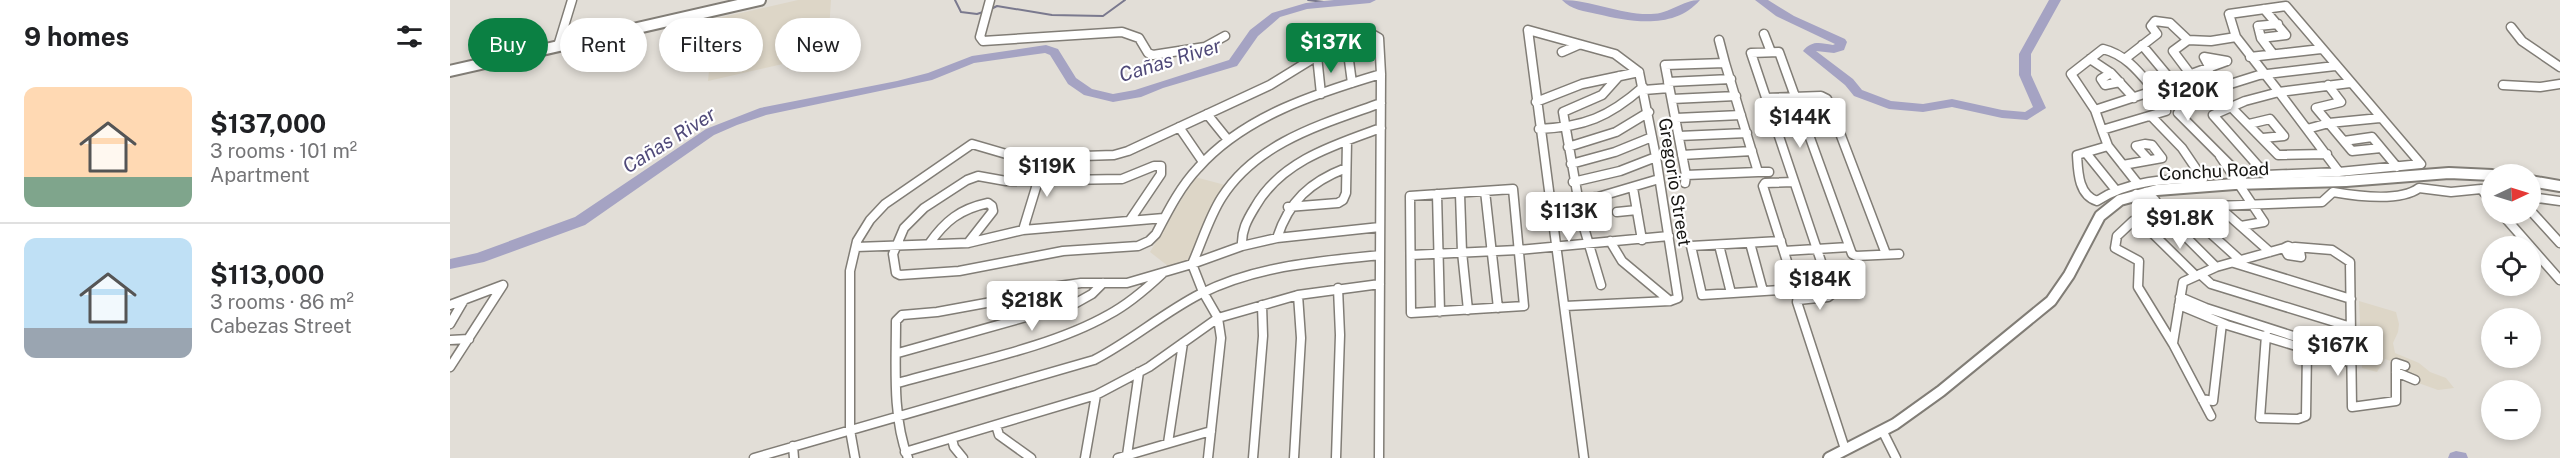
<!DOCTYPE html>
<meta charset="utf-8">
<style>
:root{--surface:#fff;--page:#f6f6f6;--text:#202124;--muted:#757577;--line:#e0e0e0;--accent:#0b8043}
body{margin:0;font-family:"Public Sans",sans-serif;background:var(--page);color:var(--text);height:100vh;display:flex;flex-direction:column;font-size:22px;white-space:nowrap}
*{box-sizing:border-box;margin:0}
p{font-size:20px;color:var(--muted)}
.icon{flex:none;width:33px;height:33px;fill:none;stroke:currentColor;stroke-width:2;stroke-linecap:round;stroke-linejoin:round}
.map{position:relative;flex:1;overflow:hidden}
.details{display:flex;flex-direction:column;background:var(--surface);width:450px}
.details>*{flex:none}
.hud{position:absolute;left:18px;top:18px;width:570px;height:54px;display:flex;gap:12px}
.needle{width:39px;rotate:86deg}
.controls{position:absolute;left:2031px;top:164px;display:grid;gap:12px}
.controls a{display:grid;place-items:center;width:60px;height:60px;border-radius:50%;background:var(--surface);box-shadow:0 3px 9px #0003;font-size:30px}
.price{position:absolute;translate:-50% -51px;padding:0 14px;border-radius:6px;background:#fff;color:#222;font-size:20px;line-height:39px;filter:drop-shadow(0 2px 3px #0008)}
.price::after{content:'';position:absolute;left:50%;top:36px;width:18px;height:14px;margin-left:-9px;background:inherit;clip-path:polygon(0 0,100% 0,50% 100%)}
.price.active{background:var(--accent);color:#fff}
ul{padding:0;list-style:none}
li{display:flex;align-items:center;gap:18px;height:150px;padding:0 24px}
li+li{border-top:2px solid var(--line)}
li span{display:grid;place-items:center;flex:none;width:168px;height:120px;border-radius:12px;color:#555}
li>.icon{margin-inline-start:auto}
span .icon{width:72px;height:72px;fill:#fffc;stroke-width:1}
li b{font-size:26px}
h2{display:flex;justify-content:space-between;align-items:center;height:72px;padding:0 24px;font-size:26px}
.pill{padding:0 21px;border-radius:27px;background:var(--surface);box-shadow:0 3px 9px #0003;font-size:21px;line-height:54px}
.pill.active{background:var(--accent);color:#fff}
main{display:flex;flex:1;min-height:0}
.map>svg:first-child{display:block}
.built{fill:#ddd6c7}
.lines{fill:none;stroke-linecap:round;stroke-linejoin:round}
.stream{stroke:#7a798e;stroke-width:2}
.river{fill:#a5a3c3;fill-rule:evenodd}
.minor-casing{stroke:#817d76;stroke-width:11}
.major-casing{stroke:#817d76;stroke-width:14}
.minor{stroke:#fff;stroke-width:8}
.major{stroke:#fff;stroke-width:10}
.labels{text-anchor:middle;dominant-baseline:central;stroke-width:4.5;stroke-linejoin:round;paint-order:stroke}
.street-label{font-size:18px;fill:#171613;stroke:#fff}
.water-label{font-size:20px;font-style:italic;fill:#504a79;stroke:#fff}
</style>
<main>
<section class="details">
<h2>9 homes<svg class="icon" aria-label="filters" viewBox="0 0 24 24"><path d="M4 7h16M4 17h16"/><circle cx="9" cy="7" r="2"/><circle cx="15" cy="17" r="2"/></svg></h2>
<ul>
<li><span style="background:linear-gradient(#ffd9b3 75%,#7fa58c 0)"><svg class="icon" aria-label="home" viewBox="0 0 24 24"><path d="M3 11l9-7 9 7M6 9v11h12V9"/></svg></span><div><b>$137,000</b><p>3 rooms · 101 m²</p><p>Apartment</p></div></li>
<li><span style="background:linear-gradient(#bfe0f5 75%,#9aa5b1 0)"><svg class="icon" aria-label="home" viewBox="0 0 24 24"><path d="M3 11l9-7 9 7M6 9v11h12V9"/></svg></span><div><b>$113,000</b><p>3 rooms · 86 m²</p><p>Cabezas Street</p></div></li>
</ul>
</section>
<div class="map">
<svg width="2110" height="458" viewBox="0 0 2110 458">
<rect width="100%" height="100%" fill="#e2ded7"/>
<path class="built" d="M348 0H381L377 61 337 69V63L258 81 264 19Z
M745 177 775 185 739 261 718 266 700 252Z
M1909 301 1946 312 1949 324 1948 332 1943 343 1945 353 1969 363 1980 372 1996 378 2004 388 1988 390 1946 375V363L1935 359 1927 372 1912 368Z"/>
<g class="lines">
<path class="stream" d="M505 0 511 12 527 14 533 12
M858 0 889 4
M541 9 547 6 602 15 653 16 675 0"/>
<path class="river" d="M884 0H926L920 3 857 9 830 17 808 36 787 66 713 88 691 97 663 102 634 95 618 84 600 55 595 53 524 63 482 80 316 115 287 125 264 135 135 225 34 262 0 269V259L27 253 125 217 256 129 310 108 447 81 478 73 522 56 596 45 608 49 626 78 642 89 663 94 685 90 779 60 800 30 822 13 856 3Z
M1112 0C1142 0 1170 15 1201 14 1220 14 1232 0 1250 0 1224 30 1181 22 1147 14 1135 11 1121 10 1112 0Z
M1305 0H1318L1344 16 1395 39 1397 42 1394 50 1384 53 1366 51 1403 79 1412 90 1441 101 1473 104 1502 99 1552 110 1575 112 1583 107 1569 75V54L1599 0H1611L1581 54V75L1596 108 1577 120 1552 118 1502 107 1473 112 1439 109 1404 96 1395 85 1353 51C1362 40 1370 43 1383 45L1385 44 1326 16Z
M2006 451 2016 453 2018 458H1998L2000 453Z"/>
<g class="minor-casing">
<path id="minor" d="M540 0 530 37 533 41 672 32 689 38 698 53 703 55 755 47 775 36
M2061 27 2072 41 2110 67
M1314 34 1321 52
M896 38 902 83
M1811 38 1836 35 1814 9
M1269 40 1275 63
M1692 45 1722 81 1777 61
M108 46 122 0
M1112 52 1128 45
M1823 54 1811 38 1808 26 1828 24
M867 56 871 94
M1800 57 1871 49
M1676 58 1707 34 1701 26 1705 21 1720 23 1738 40
M1640 59 1661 73 1684 98
M1760 68 1754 57 1777 61
M1661 73 1651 79 1655 85 1670 82
M1218 82 1281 79
M1878 85 1891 102 1866 108 1902 151 1931 148
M2053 85 2090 87 2110 84
M1194 90 1219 88
M1758 91 1809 75 1885 66
M1829 92 1889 172
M1829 92 1795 101 1763 115 1816 175 1889 172
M1829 92 1786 37 1779 14 1836 6 1971 164 1889 172
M1829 92 1900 83
M1316 98 1371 96 1377 99 1436 254
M1222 99 1286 96
M1086 102 1132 84 1189 72
M1727 105 1758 91 1741 75 1723 51 1738 40 1761 41 1786 37
M1781 107 1828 155 1877 154
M1645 110 1703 91
M1728 113 1786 171 1795 184
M757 114 778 140
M1702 117 1732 148 1753 179C1715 179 1679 180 1647 201 1628 195 1628 171 1627 155L1658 146 1652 130 1716 111
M1226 118 1291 115
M1799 124 1820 119 1834 136 1813 138
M729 127 753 162
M1089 129C1134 127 1159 117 1193 87
M1857 129 1879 123 1930 118
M1652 130 1645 110 1621 74 1653 49C1682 56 1696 83 1716 103
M1229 136 1297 133
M1894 141 1922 137 1947 167
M1658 146 1688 184
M1118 147 1166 132 1199 112
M1636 153 1665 189
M1232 155 1302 151
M1770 156 1814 222 1791 226
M1121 164 1165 152 1202 137
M1673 165 1712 158 1702 145 1695 144 1686 146 1699 160
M1236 175 1308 172
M1123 182 1170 171 1206 157
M1344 182 1315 183 1313 186 1348 296 1347 302 1395 449
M1235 183 1236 175 1215 65 1275 63 1308 172H1319
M1183 188 1192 240
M1063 189 1074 306 961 313 960 196Z
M1035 191 1048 308
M2042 191 2031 189 2042 202
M1696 192 1705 200 1711 211
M987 194 990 312
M1010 194 1012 252 1018 310
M1686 194 1713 214 1766 267
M2080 197 2110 201
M1127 199 1148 197 1209 179
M1768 206 1820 252
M838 207 888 203 893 200 896 193 897 141
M2080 210 2110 243
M1167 212 1187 210
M2051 213 2080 246
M680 220 711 174V166H704L672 179 556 181 528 176 517 180 474 208 454 228 443 254 446 273 450 275 509 271 613 251 688 246 699 241 706 234C718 211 730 187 748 168 794 116 867 93 931 74
M573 230 595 158
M827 238C839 201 860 182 896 168
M1160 241 1172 261 1220 301
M1331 241 1241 246 1252 295 1346 289
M1300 243 1313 291
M479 244C495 221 510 209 538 203L542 206 543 211 518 243
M1269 245 1281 293
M792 246C791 231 797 220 805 207 831 161 884 145 931 128
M1838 246 1850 251 1851 257 1838 255 1834 248Z
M2080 246 2110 280
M406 247 518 243 573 230 714 218
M1845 247 1882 250 1900 262 1902 407 1946 401V363L1955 366
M1334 251 1399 247
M961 255 1068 250 1219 236
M1790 260 1738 213 1739 207 1872 202 1883 192C1906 196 1950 202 1969 188L2001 192 2031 189
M1784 263 1901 299
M1750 274 1761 284 1901 327
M1746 276 1691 222 1683 221 1667 236 1665 248 1689 261 1688 287 1723 344 1761 416
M1151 285 1132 221 1113 112 1152 95 1169 76
M1730 297 1756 308 1902 355
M1348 300 1378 297 1382 294 1301 53 1329 52 1402 254 1406 256 1449 254
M0 305 53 285 0 367
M1729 305 1777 325 1902 363
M1115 306 1220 301 1228 298 1206 157 1189 72
M0 324 14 300
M1816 335 1810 418 1848 419 1856 416 1857 350
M0 340 19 339
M1723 343 1733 282 1766 267 1834 248
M448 353 626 303 642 294 653 283
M1946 372 1965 380
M448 383C513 364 600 348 658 315 679 304 696 289 713 273
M1752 399 1763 401 1772 323
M546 425 549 435 581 458
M1433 432 1446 458
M502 439 504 447 513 458
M718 443 733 343
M343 446 344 458
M455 452 646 395 699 367 768 318 848 295 930 284
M677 455 689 372
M304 458 644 360C681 341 713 313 750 294 805 266 869 261 930 255
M405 458 400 430V271L407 241 420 220 435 204 522 144 570 158 664 155 678 151 820 85 893 40 922 34 929 38 931 74 929 458
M458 458C442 417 446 365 446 321L452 315 487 312 547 301 573 291 631 283H677L742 264 792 246 827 238 930 227
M635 458 646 395
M668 458 761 431
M758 458 771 338 768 318 753 292 742 264C752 242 759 217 772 197 807 142 873 124 931 103
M803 458 813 336 812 305
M844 458 851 338 848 295
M886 458 890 335 888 288
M1134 458 1078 30 1165 54 1189 72"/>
</g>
<g class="major-casing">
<path id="major" d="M0 71 310 0
M2080 181 2110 186
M1379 458 1445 424 1491 391 1601 301 1619 275 1650 216 1670 200 1707 190 1785 184 1896 181 1999 173 2042 175"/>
</g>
<use href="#minor" class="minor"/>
<use href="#major" class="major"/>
</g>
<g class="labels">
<g class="street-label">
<text transform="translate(1764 171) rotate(-3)">Conchu Road</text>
<text transform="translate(1225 182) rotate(81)">Gregorio Street</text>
</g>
<g class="water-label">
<text transform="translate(720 60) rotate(-17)">Cañas River</text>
<text transform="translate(219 140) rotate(-32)">Cañas River</text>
</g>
</g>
</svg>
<div class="controls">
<a><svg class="needle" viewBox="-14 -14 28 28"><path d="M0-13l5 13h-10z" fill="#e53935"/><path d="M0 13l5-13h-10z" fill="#757577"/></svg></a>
<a><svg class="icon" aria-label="locate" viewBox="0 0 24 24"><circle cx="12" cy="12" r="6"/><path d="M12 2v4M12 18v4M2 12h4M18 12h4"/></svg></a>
<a>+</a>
<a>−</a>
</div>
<b class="price active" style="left:881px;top:74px">$137K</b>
<b class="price" style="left:1738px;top:122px">$120K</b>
<b class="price" style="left:1350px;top:149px">$144K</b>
<b class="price" style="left:597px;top:198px">$119K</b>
<b class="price" style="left:1119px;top:243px">$113K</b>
<b class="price" style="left:1730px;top:250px">$91.8K</b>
<b class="price" style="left:1370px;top:311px">$184K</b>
<b class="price" style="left:582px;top:332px">$218K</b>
<b class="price" style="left:1888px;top:377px">$167K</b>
<div class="hud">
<a class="pill active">Buy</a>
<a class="pill">Rent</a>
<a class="pill">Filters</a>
<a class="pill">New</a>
</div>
</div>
</main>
